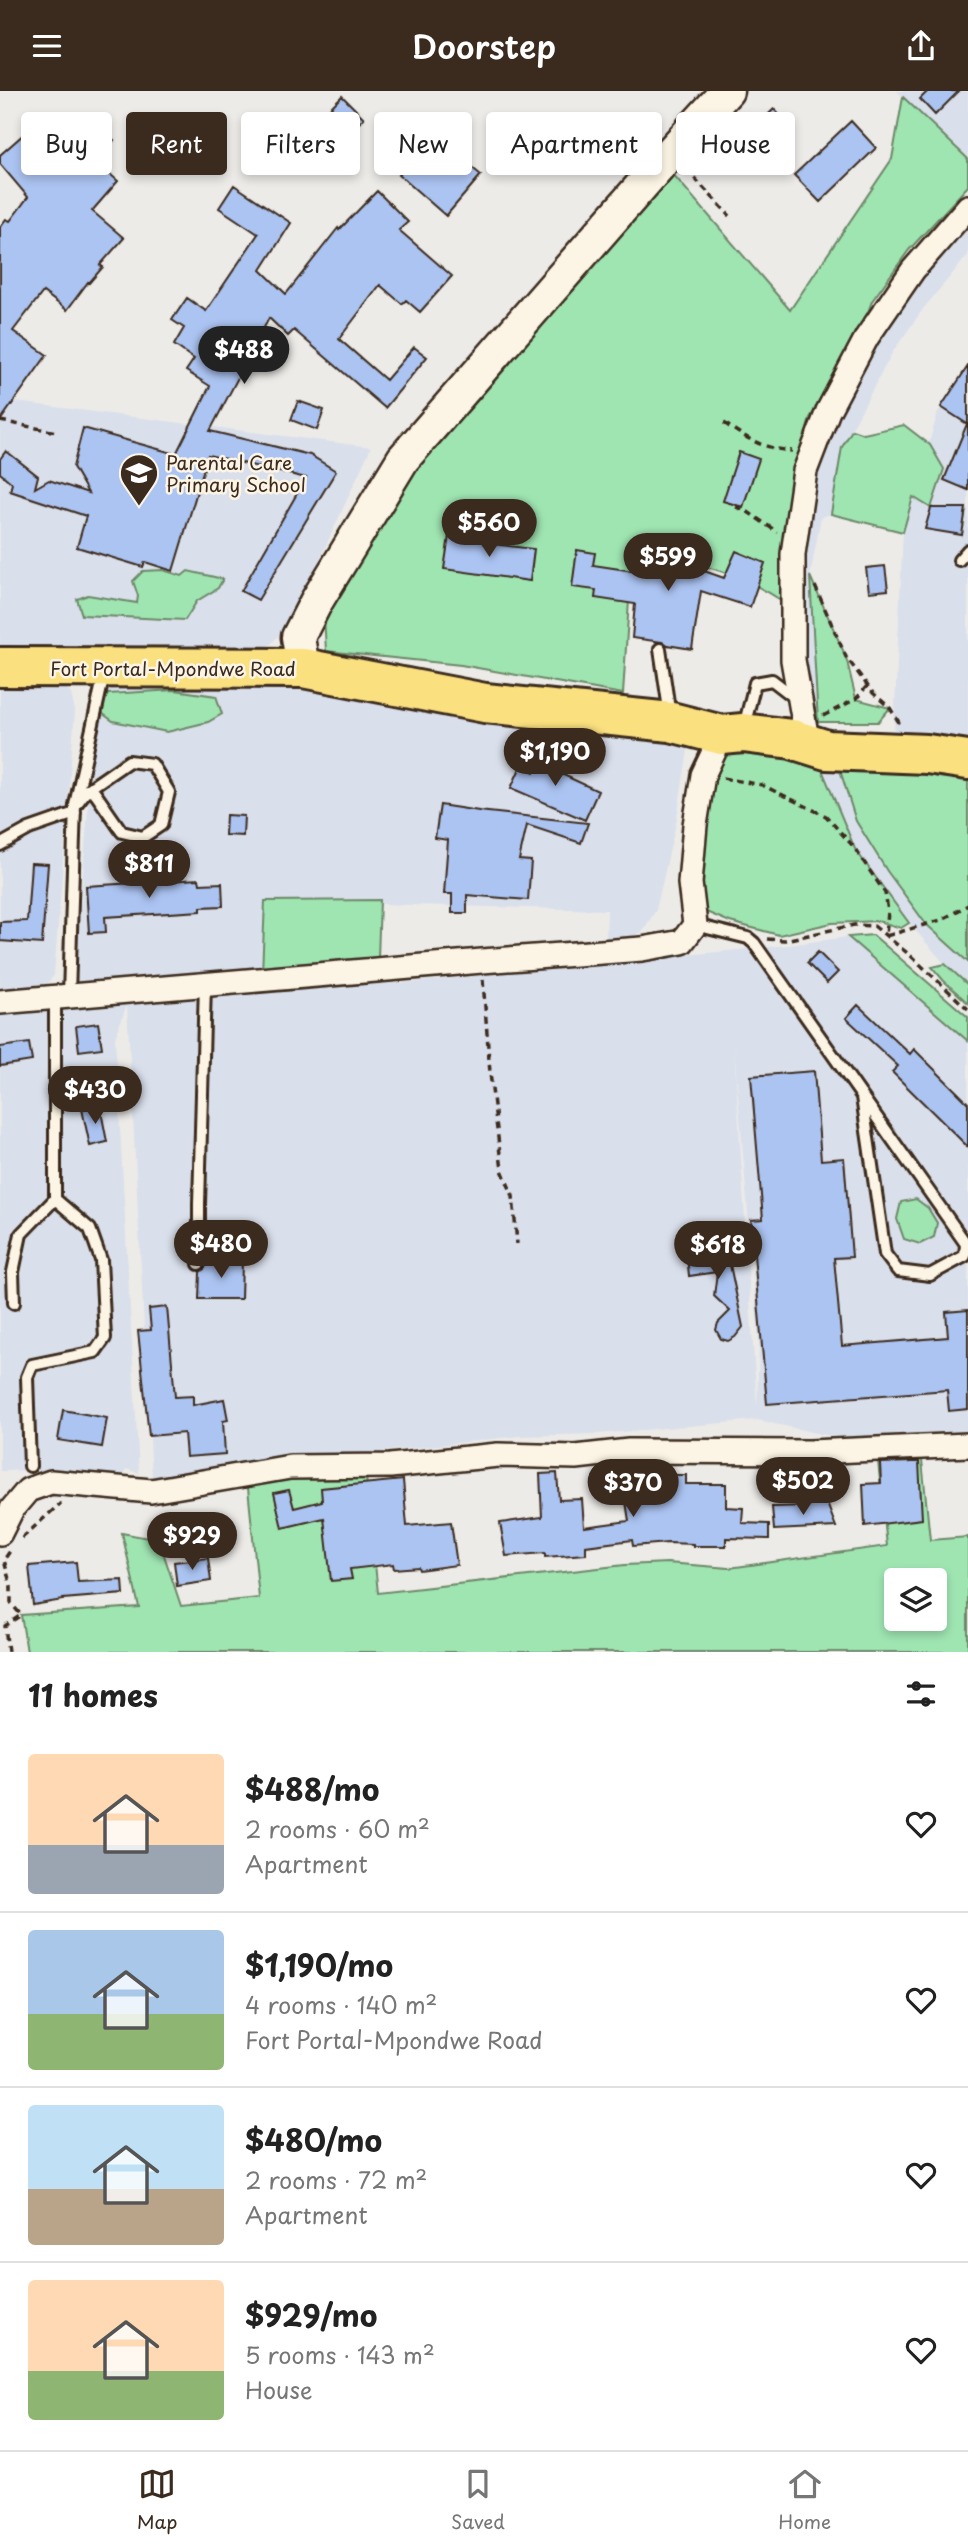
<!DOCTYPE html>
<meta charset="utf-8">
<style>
:root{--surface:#fff;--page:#f2f2f2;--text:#222;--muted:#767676;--line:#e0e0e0;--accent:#3b2a1e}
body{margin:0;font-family:"Playpen Sans",sans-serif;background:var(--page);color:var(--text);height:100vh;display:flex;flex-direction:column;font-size:26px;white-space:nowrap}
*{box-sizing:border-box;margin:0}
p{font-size:23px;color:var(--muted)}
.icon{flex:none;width:38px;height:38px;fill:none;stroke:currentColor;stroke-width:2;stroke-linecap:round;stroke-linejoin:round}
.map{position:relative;height:1561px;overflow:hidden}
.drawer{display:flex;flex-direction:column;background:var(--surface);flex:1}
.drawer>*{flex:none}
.banner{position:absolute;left:21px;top:21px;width:928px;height:63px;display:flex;gap:14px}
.buttons{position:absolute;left:884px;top:1477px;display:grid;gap:14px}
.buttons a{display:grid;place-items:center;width:63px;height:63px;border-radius:7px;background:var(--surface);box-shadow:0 4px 10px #0003;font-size:35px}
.price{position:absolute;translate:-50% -60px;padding:0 16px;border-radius:24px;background:var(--accent);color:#fff;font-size:23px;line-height:46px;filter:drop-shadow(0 2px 4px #0008)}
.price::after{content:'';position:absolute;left:50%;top:42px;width:21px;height:16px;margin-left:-10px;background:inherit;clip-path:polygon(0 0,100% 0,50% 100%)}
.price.on{background:#222;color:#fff}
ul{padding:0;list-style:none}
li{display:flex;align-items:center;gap:21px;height:175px;padding:0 28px}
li+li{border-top:2px solid var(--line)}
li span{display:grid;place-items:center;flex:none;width:196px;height:140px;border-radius:7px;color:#555}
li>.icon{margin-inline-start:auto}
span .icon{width:84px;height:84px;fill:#fffc;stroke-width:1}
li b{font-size:30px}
h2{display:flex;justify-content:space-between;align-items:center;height:84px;padding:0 28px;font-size:30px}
.tag{padding:0 24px;border-radius:7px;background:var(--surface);box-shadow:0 4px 10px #0003;font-size:24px;line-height:63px}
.tag.on{background:var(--accent);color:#fff}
header{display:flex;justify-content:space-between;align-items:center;height:91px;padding:0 28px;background:var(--accent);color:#fff;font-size:32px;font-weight:600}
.tab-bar{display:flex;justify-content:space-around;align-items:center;height:98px;border-top:2px solid var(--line);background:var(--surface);font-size:19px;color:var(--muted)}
.tab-bar a{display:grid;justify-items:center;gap:4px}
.tab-bar .on{color:var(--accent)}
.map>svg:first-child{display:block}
.built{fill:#d9dfeb;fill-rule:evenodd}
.green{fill:#9fe5b2;stroke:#6d8868;stroke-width:2;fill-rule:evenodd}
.building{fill:#acc4f2;stroke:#3b2a1e;stroke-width:2}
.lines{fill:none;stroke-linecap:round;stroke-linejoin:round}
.lane-casing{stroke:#3b2a1e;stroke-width:16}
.street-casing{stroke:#3b2a1e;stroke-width:28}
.secondary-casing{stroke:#3b2a1e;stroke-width:37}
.highway-casing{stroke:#3b2a1e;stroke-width:44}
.path{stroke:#3b2a1e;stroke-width:3.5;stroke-dasharray:7 5;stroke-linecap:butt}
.lane{stroke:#fcf5e5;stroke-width:10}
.street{stroke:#fcf5e5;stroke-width:23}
.secondary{stroke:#fcf5e5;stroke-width:32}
.highway{stroke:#fbe080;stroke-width:38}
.labels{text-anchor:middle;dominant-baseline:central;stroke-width:5;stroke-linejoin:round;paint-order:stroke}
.poi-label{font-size:19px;fill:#3b2a1e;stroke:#fcf5e5;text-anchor:start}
.street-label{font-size:19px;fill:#3b2a1e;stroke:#fcf5e5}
</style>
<header><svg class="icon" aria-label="menu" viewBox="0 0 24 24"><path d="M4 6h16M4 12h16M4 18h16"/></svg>Doorstep<svg class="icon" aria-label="share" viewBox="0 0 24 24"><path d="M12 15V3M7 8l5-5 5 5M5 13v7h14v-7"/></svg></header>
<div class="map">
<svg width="968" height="1561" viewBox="0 0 968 1561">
<rect width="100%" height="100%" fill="#ecebe8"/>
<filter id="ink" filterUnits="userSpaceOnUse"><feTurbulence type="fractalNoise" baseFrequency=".0143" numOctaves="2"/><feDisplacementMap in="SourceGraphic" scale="14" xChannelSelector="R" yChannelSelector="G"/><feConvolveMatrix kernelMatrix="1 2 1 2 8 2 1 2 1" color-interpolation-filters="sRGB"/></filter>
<g filter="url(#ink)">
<path class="built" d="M897 0H968V68L903 6Z
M968 117V164L923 218 892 262 842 356 831 423 821 426 810 485 829 597 815 591 818 631 812 630 799 557V463L811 377 872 240Z
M968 283V650L894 639 903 441 938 321Z
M0 309 371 356 298 516 286 536 271 553 253 563 0 559Z
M111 590 296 593 690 647 676 732 656 819 642 841 620 851H606L607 819 266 810 262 882 79 899 75 886 96 615Z
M61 591 71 603 75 620 54 884 47 893 35 897 0 898V595Z
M813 657 835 663 856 730 887 780 926 833 968 871V894L945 873 909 832 853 755Z
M848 846 968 950V1361L880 1356 757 1329 597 1343 519 1345 152 1387 127 913 115 947 139 1382 126 1378 121 1388 95 1382 36 1379 0 1380V924L206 902 416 891 788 854ZM734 956 759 1252 757 1317 734 957Z"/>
<path class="green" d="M903 6 968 68V95L909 159 872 210 857 251 810 327 794 388 784 511C735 479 689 469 632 462L623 603 461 574 326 560 324 524 390 420 400 390 477 301 673 83 790 219 892 68Z
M904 334 930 354 944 378 931 417 913 406 903 441 831 423 842 356 852 339 864 343Z
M163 479 182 485 188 480 223 488 218 497 197 510 185 529 82 524 77 508 88 504 137 512 138 505 133 490 143 480Z
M810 485 846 566 856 608 890 617 878 631H818Z
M175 599 216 605 222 623 208 631 167 641 113 630 99 620 108 603Z
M710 657H813L855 758 909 832 901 837 878 830 832 832 779 844 730 831 706 821 691 784Z
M835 663 968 681V871L926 833 887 780 856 730Z
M380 809 378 867 262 882 265 810Z
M873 844 968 926V950L848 846Z
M945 873 968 894V912L944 890 932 876Z
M916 1108 928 1117 937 1132 934 1146 920 1153 904 1148 897 1128 901 1111Z
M921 1359 930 1449 968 1446V1561H27L21 1524 139 1516 122 1442 159 1449 181 1515 259 1507 247 1387 366 1386 378 1502 625 1474 667 1472 729 1477 887 1455 877 1361ZM896 1489H934V1528H896Z"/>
<path class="building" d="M928 0H959L935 24 920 8Z
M342 5 364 27 336 56 321 41 326 36 319 28Z
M774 18 784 29 731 81 720 70Z
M851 30 876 57 820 111 794 84Z
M33 35 61 68 74 53 81 59 100 37 114 49 95 70 118 90 92 120 124 147 100 174 103 176 89 192 88 191 67 219 43 201 13 240 47 264 0 330V136L6 128 10 130 28 106 0 73V64Z
M417 63 441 83 457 64 481 84 446 125 399 84Z
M234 94 291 132 261 179 286 203 338 137 339 139 377 100 408 131 399 139 452 185 420 221 406 209 402 213 380 194 339 248 386 289 414 256 427 266 385 317 294 239 288 245 269 227 210 340 310 364 336 380 258 509 241 500 306 387 208 364 173 480 145 471 143 476 77 456 86 425 10 400 12 392 0 382V368L6 360 38 385 35 397 49 389 88 402 73 376 83 337 176 363 210 295 186 280 194 268 174 254 184 237 172 229 187 207 206 220 258 143 219 117Z
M968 275V399L944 389 967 333 941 316Z
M298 310 324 319 317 339 291 329Z
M739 361 759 368 743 416 723 410Z
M931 417H966L962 444 925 438Z
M449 445 484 450V452L534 458 530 490 444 478Z
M577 459 595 462 593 474 640 481 641 467 687 472V474L724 487 736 460 765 472 750 516 701 500 692 558 667 554 662 551 632 547 635 513 595 507 596 499 572 496Z
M885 475 888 499 869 501 866 477Z
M541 661 561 669 557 681 598 700 585 729 511 697 521 675 534 681Z
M440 714 479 720 588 732 581 752 527 734 519 769 531 770 528 809 467 804V822H452V803H444L448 749 435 747Z
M226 724 244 725 243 745 225 744Z
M31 772 48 773 42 853 0 850V831L27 830Z
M199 788 200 793 222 792 223 815 201 816V820L105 826 106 841 89 842 86 795Z
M818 861 838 881 827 892 807 872Z
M858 914 910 963 914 958 968 1012V1056L892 981 898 975 846 927Z
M98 932 102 957 79 960 76 935Z
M29 952 32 970 0 975V956Z
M814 980 821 1069 844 1067 852 1166 834 1167 842 1255 948 1246 946 1221 968 1219V1318L949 1320 947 1299 767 1313 751 1129 763 1128 751 985Z
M100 1015 107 1051 90 1055 82 1018Z
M724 1145 743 1236 735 1246 728 1250 721 1248 716 1239 718 1232 730 1220 714 1205 717 1181 689 1185 686 1154 700 1153V1151Z
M207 1169 242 1170 241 1208H199L200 1181 205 1177Z
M167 1216 175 1306 193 1305V1314L224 1308 228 1329 223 1330 225 1363 186 1366 184 1342 149 1345 138 1240 151 1239 149 1218Z
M63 1319 107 1327 102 1356 58 1349Z
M912 1371H919L922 1428 865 1435 863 1393 881 1392 880 1372Z
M557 1382 559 1409 582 1408 584 1436 629 1430 623 1391 663 1384H686V1393H726V1416L743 1417 742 1432 769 1433V1448L726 1447V1455H693V1453L668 1452 633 1455 632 1449 586 1455V1463L545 1466V1462L506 1465 500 1432 542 1426 540 1383Z
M403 1389 407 1435 451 1431 457 1474 419 1479 418 1476 394 1478 393 1473 350 1478 352 1488 331 1490 324 1427 282 1437 274 1402 289 1399 294 1417 322 1410 321 1397Z
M825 1407 836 1436 774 1439 772 1416 806 1415Z
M208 1467 211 1490 177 1495 174 1471Z
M76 1471 78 1491 123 1489 124 1503 63 1508V1509L33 1514 29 1475Z"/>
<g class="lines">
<g class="lane-casing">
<path id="lane" d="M959 469 968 459
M660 558 670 625
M744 636 755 592 772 589 798 609
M77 712 87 699 129 670 152 673 169 701 161 734 143 746 122 741 95 702 87 699
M0 754 29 738 75 722
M695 834 748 847 754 852 966 1153 965 1165 930 1184 898 1180 885 1163 862 1006
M69 904 75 714 104 583
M199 1173V1113L205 893
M14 1212 13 1181 21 1143 55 1108V906
M30 1375 27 1286 32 1274 95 1261 105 1247 101 1169 90 1138 55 1108"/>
</g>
<g class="street-casing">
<path id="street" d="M815 656 806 643 793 569V463L805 380 828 320 867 246 913 179 968 116
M0 911 482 870 642 858 682 851 695 834 690 792 695 734 703 684 722 644
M0 1442 12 1418 28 1399 51 1391 151 1400 290 1376 390 1375 498 1364 576 1366 629 1360 810 1361 968 1354"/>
</g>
<g class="secondary-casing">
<path id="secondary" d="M303 577 298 546 316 511 403 368 671 61 727 0"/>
</g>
<g class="highway-casing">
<path id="highway" d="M0 576 303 577 485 612 671 631 722 644 743 642 792 648 827 659 927 663 968 669"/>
</g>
<path class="path" d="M686 78 730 125
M0 330 57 341
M724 332C749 349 762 357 792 360
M736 416 748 421 777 441
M815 495 846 566 873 602 890 617 900 633
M823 625 856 608 867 595
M723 687 762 694 826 725 853 755 885 802 888 820 886 845 941 829 968 814
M767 848 785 849 854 834 874 835 911 865 968 918
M483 889 490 982 502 1079 513 1105 517 1153
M22 1447 61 1412
M8 1561 5 1535 21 1524 11 1512V1496L4 1469 10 1460"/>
<use href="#lane" class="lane"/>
<use href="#street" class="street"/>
<use href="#secondary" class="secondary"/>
<use href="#highway" class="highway"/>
</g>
</g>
<defs>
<g id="school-pin" transform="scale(2.0125)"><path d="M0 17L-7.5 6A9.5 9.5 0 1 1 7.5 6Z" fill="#3b2a1e" stroke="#fcf5e5"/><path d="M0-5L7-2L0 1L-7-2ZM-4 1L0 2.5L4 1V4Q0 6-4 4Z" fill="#fff"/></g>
</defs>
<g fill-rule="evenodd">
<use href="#school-pin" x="139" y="382"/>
</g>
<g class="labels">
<g class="poi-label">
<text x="166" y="371">Parental Care<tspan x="166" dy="22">Primary School</tspan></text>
</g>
<g class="street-label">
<text x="173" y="577">Fort Portal-Mpondwe Road</text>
</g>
</g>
</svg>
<div class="buttons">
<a><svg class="icon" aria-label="layers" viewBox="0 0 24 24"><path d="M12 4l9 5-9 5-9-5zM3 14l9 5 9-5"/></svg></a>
</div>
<b class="price on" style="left:244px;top:295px">$488</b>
<b class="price" style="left:489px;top:468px">$560</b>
<b class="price" style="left:668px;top:502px">$599</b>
<b class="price" style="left:555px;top:697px">$1,190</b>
<b class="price" style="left:149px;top:809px">$811</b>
<b class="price" style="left:95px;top:1035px">$430</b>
<b class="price" style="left:221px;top:1189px">$480</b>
<b class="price" style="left:718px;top:1190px">$618</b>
<b class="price" style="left:803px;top:1426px">$502</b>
<b class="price" style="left:633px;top:1428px">$370</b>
<b class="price" style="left:192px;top:1481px">$929</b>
<div class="banner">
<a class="tag">Buy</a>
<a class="tag on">Rent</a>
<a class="tag">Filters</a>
<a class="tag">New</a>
<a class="tag">Apartment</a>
<a class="tag">House</a>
</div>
</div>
<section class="drawer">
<h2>11 homes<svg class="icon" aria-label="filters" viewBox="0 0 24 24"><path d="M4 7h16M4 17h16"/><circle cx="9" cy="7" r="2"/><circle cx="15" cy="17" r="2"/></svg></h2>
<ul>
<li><span style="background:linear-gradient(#ffd9b3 65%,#9aa5b1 0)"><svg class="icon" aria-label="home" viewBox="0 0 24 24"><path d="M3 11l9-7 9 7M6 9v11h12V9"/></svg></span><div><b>$488/mo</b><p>2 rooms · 60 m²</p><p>Apartment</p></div><svg class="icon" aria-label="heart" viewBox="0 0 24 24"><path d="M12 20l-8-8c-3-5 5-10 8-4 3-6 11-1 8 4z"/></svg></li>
<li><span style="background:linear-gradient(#a9c7e8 60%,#8fb573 0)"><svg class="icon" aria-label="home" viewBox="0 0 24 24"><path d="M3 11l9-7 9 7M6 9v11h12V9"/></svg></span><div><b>$1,190/mo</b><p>4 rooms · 140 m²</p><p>Fort Portal-Mpondwe Road</p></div><svg class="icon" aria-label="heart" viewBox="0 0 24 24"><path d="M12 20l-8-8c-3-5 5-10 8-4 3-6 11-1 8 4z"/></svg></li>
<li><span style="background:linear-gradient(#bfe0f5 60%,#b9a48a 0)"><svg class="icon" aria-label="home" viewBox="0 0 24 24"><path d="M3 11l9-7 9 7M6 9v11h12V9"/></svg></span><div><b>$480/mo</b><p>2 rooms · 72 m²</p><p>Apartment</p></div><svg class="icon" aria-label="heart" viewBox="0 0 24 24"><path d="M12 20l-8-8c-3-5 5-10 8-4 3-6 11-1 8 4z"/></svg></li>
<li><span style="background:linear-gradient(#ffd9b3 65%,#8fb573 0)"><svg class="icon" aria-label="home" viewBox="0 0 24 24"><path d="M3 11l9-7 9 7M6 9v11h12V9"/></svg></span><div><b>$929/mo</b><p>5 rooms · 143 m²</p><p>House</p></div><svg class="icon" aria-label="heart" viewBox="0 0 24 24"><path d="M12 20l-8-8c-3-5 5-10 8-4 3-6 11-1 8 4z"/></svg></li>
</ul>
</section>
<nav class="tab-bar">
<a class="on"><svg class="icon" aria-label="map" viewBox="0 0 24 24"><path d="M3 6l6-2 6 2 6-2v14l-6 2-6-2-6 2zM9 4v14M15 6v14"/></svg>Map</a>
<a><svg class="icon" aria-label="saved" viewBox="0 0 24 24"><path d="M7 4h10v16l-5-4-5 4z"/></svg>Saved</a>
<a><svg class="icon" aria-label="home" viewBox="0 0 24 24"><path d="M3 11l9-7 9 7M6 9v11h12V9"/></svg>Home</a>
</nav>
